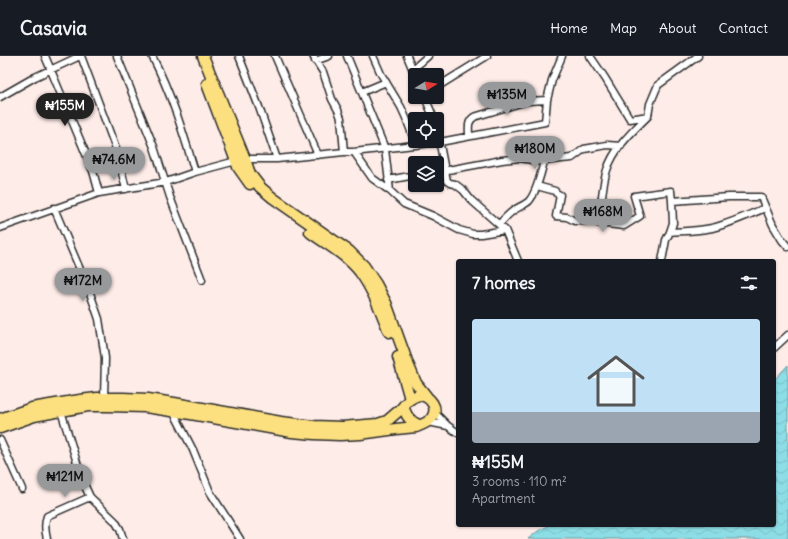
<!DOCTYPE html>
<meta charset="utf-8">
<style>
:root{--surface:#171b24;--page:#242831;--text:#f1f3f6;--muted:#9ea1a6;--line:#363941;--accent:#98999b}
body{margin:0;font-family:Delius,sans-serif;background:var(--page);color:var(--text);height:100vh;display:flex;flex-direction:column;font-size:15px;white-space:nowrap}
*{box-sizing:border-box;margin:0}
p{font-size:13px;color:var(--muted)}
.icon{flex:none;width:22px;height:22px;fill:none;stroke:currentColor;stroke-width:2;stroke-linecap:round;stroke-linejoin:round}
.map{position:relative;flex:1;overflow:hidden}
.panel{position:absolute;left:456px;top:203px;width:320px;height:268px;display:flex;flex-direction:column;background:var(--surface);border-radius:4px;box-shadow:0 1px 3px #0004}
.panel>*{flex:none}
.needle{width:26px;rotate:79deg}
.controls{position:absolute;left:408px;top:12px;display:grid;gap:8px}
.controls a{display:grid;place-items:center;width:36px;height:36px;border-radius:4px;background:var(--surface);box-shadow:0 1px 3px #0004;font-size:20px}
.price{position:absolute;translate:-50% -34px;padding:0 9px;border-radius:14px;background:var(--accent);color:#111;font-size:13px;line-height:26px;filter:drop-shadow(0 1px 2px #0008)}
.price::after{content:'';position:absolute;left:50%;top:24px;width:12px;height:9px;margin-left:-6px;background:inherit;clip-path:polygon(0 0,100% 0,50% 100%)}
.price.active{background:#222;color:#fff}
ul{padding:0;list-style:none}
li{display:grid;align-content:center;gap:8px;height:212px;padding:0 16px}
li span{display:grid;place-items:center;height:124px;border-radius:4px;color:#555}
li>.icon{margin-inline-start:auto}
span .icon{width:72px;height:72px;fill:#fffc;stroke-width:1}
li b{font-size:17px}
h2{display:flex;justify-content:space-between;align-items:center;height:48px;padding:0 16px;font-size:17px}
header{display:flex;align-items:center;gap:24px;box-sizing:border-box;height:56px;padding:0 20px;background:var(--surface);border-bottom:1px solid var(--line)}
header strong{font-size:19px}
nav{display:flex;gap:22px;margin-inline-start:auto;font-size:14px}
.map>svg:first-child{display:block}
.water{fill:url(#water-waves);stroke:#65969b}
.lines{fill:none;stroke-linecap:round;stroke-linejoin:round}
.minor-casing{stroke:#2b2b2b;stroke-width:9}
.primary-casing{stroke:#2b2b2b;stroke-width:13}
.minor{stroke:#fff;stroke-width:6}
.primary{stroke:#fce080;stroke-width:10}
</style>
<header>
<strong>Casavia</strong>
<nav><a>Home</a><a>Map</a><a>About</a><a>Contact</a></nav>
</header>
<div class="map">
<svg width="788" height="483" viewBox="0 0 788 483">
<defs>
<pattern id="water-waves" width="16" height="10" patternUnits="userSpaceOnUse"><rect width="16" height="10" fill="#8cdde6"/><path d="M0 5q4-4 8 0t8 0" fill="none" stroke="#79bec5"/></pattern>
</defs>
<rect width="100%" height="100%" fill="#feece8"/>
<filter id="ink" filterUnits="userSpaceOnUse"><feTurbulence type="fractalNoise" baseFrequency=".025" numOctaves="2"/><feDisplacementMap in="SourceGraphic" scale="8" xChannelSelector="R" yChannelSelector="G"/><feConvolveMatrix kernelMatrix="1 2 1 2 8 2 1 2 1" color-interpolation-filters="sRGB"/></filter>
<g filter="url(#ink)">
<path class="water" d="M788 309V483H528L538 475 550 469H774V324Z"/>
<g class="lines">
<g class="minor-casing">
<path id="minor" d="M45 0 93 115 99 137
M81 0 116 93 126 133
M117 0 154 91 170 141 202 224
M152 0C171 37 183 76 195 116
M239 0 259 51 277 103
M275 0 318 99
M313 0 323 16 332 43 338 54 341 62 344 96
M347 0 385 93 390 135
M373 0 381 18 401 51 406 62 416 89
M407 0 415 19
M590 0 605 22 630 63 648 60 650 48 658 29 698 0
M315 5 329 0
M413 13 428 0
M437 31 487 0
M362 36 386 26
M0 41 35 21 80 0
M425 41 434 63
M437 73 447 125 450 127 455 128 463 134 471 144 505 174 518 205
M469 80C469 72 467 66 474 61L527 45 547 44
M354 96 372 122 390 135 404 148 433 160 459 174 473 178H481L505 174
M437 116 502 104 520 102 544 106 551 104 572 102 584 93 607 89 621 90
M388 124 415 119
M537 130 555 135 556 137 560 139 556 160 567 161 575 165H593L599 167 624 170 640 160 634 140 671 135 672 145 673 167 670 176 666 184 662 205
M672 145 729 141H761L773 169 782 184 788 191
M54 152 90 237 99 263 105 302 104 342
M599 167C601 151 602 130 607 114 614 92 633 75 648 60
M499 168C504 164 508 158 513 155 518 151 525 149 529 145 537 136 541 116 544 106
M0 172 99 137 166 126 195 116 236 105 245 103H277L344 96H354L440 86 545 66 547 44 552 24 562 0
M670 176C684 175 698 175 712 172 729 168 749 159 765 152
M774 292 788 279
M61 355 83 426 90 441 115 465 120 473 123 483
M173 355 193 394 210 436 240 483
M434 356 448 370 458 377
M428 366 448 370
M0 384 22 433
M47 483C45 475 44 468 47 460L90 441"/>
</g>
<g class="primary-casing">
<path id="primary" d="M203 0 245 103 250 118 260 131 273 142 349 195 364 210 376 228 386 247 408 308 416 327 427 341
M207 28 236 105 238 111 250 128
M310 176C326 188 347 199 360 216 373 234 381 255 389 276
M398 301 410 343
M419 339C430 340 440 352 431 363 427 367 421 369 416 371L417 368C410 365 407 361 405 355L401 353C406 347 410 341 419 339Z
M0 363 32 352 80 344 97 342H123L148 343 174 347 281 366 314 370 342 371 378 368 387 365 401 353
M0 372 34 360 88 350H108L145 351 185 357 292 376 314 378 340 379 360 378 396 373 416 371"/>
</g>
<use href="#minor" class="minor"/>
<use href="#primary" class="primary"/>
</g>
</g>
</svg>
<div class="controls">
<a><svg class="needle" viewBox="-14 -14 28 28"><path d="M0-13l5 13h-10z" fill="#e53935"/><path d="M0 13l5-13h-10z" fill="#9ea1a6"/></svg></a>
<a><svg class="icon" aria-label="locate" viewBox="0 0 24 24"><circle cx="12" cy="12" r="6"/><path d="M12 2v4M12 18v4M2 12h4M18 12h4"/></svg></a>
<a><svg class="icon" aria-label="layers" viewBox="0 0 24 24"><path d="M12 4l9 5-9 5-9-5zM3 14l9 5 9-5"/></svg></a>
</div>
<b class="price" style="left:507px;top:60px">₦135M</b>
<b class="price active" style="left:65px;top:71px">₦155M</b>
<b class="price" style="left:535px;top:114px">₦180M</b>
<b class="price" style="left:114px;top:125px">₦74.6M</b>
<b class="price" style="left:603px;top:177px">₦168M</b>
<b class="price" style="left:83px;top:246px">₦172M</b>
<b class="price" style="left:65px;top:442px">₦121M</b>
<section class="panel">
<h2>7 homes<svg class="icon" aria-label="filters" viewBox="0 0 24 24"><path d="M4 7h16M4 17h16"/><circle cx="9" cy="7" r="2"/><circle cx="15" cy="17" r="2"/></svg></h2>
<ul>
<li><span style="background:linear-gradient(#bfe0f5 75%,#9aa5b1 0)"><svg class="icon" aria-label="home" viewBox="0 0 24 24"><path d="M3 11l9-7 9 7M6 9v11h12V9"/></svg></span><div><b>₦155M</b><p>3 rooms · 110 m²</p><p>Apartment</p></div></li>
</ul>
</section>
</div>
